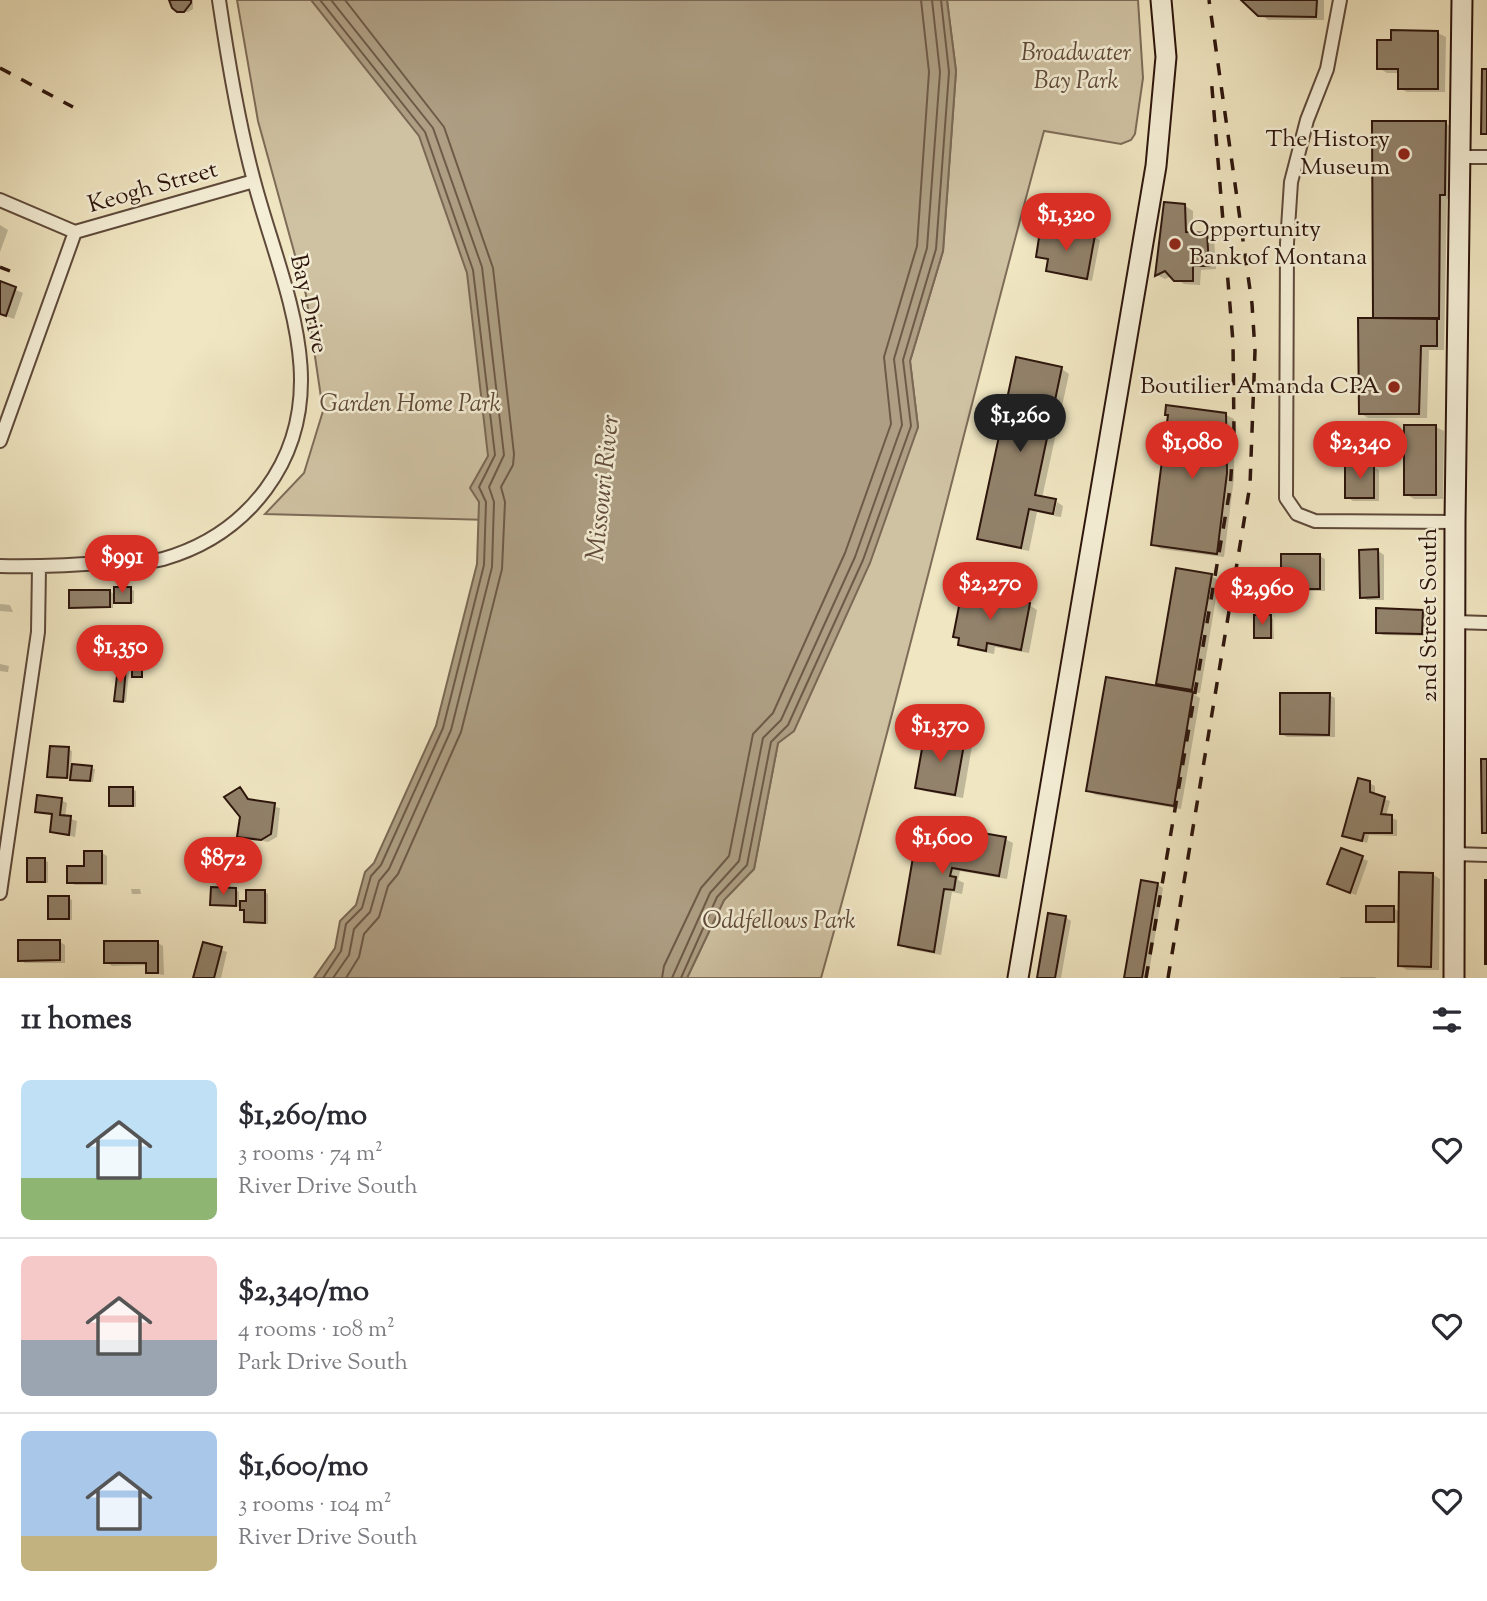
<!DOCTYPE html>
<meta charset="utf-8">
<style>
:root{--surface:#fff;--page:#f2f2f3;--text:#2b2b33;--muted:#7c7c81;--line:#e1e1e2;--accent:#d93025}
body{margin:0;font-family:"Sorts Mill Goudy",serif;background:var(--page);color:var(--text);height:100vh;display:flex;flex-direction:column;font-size:26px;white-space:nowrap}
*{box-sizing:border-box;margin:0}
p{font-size:23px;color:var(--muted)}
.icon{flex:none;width:38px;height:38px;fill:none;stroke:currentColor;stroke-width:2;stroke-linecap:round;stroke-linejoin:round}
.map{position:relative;height:978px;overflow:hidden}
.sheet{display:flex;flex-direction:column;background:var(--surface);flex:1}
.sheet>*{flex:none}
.price{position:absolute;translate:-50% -60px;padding:0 16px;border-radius:24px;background:var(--accent);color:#fff;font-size:23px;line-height:46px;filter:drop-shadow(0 2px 4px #0008)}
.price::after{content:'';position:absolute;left:50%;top:42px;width:21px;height:16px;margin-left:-10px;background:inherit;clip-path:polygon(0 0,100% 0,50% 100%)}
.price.current{background:#222;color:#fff}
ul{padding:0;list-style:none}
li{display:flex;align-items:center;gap:21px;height:175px;padding:0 21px}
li+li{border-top:2px solid var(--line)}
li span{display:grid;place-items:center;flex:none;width:196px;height:140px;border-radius:10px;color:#555}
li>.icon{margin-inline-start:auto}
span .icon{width:84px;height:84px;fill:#fffc;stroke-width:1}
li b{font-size:30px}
h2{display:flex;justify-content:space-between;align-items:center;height:84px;padding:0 21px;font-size:30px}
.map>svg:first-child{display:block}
.park{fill:#cfc2a3;stroke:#7e6c58;stroke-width:2}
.water{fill:#ae9f84;stroke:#7a6854;stroke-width:2}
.shadow{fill:#0003}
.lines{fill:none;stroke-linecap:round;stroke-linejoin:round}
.shore{stroke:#6e5a48;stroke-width:2}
.building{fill:#92826b;stroke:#2d150c;stroke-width:2}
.street-casing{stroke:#5e493a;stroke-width:16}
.secondary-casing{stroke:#2d150c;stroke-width:23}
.street{stroke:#f5efd7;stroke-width:12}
.secondary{stroke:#f5efd7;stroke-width:19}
.rail{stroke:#2d150c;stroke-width:3.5;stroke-dasharray:12 12;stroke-linecap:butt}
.poi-dot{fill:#8f2418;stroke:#f5efd7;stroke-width:2.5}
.labels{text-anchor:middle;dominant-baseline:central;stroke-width:5;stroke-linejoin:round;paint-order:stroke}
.park-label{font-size:24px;font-style:italic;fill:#5e4939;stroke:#f5efd7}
.poi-label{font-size:24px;fill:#2d150c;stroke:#f5efd7;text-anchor:end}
.street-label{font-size:24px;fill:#2d150c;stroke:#f5efd7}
.water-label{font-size:26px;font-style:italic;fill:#614c3c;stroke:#f5efd7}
</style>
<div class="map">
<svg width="1487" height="978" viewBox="0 0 1487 978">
<rect width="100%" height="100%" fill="#f0e6c2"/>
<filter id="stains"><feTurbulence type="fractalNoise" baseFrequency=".00286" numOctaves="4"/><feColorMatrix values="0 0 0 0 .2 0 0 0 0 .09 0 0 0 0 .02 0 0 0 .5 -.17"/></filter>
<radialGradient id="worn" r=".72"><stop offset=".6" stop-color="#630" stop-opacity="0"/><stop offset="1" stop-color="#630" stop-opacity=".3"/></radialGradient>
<path class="park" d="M237 0H328L398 88 460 204 498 401 490 520 265 514 304 473 323 411 306 295 258 121Z
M947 0H1138L1143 78 1135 134 1131 140 1121 144 1044 131C967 413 900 697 821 978H687L724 900 754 869 778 743 794 730 918 427 910 361 943 251 956 71Z"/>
<path class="water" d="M311 0H947L956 71 943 251 910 361 918 427 870 563 794 731 778 743 754 869 724 900 687 978H314L335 948 340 921 356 905 365 872 374 863 436 726 477 564 479 502 470 488 488 456 467 273 419 136Z"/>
<path class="shadow" d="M172 0H193V9L188 12H180Z
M1243 0H1324V20H1268Z
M1438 33 1446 37 1445 92H1407L1399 88V73H1387L1379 68Z
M1445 123 1453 128V199H1447L1444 350H1429L1427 418H1368L1360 413 1375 320Z
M1185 206 1193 211V234H1206L1214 239 1216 269 1201 270 1200 285 1184 284 1172 276 1165 279 1157 275Z
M0 225 8 230 0 252Z
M1094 237 1100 240 1092 281 1054 273 1048 270 1050 261 1038 256Z
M0 283 23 293 14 319 0 314Z
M1062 369 1069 374 1042 498 1054 501 1051 515 1037 512 1029 551 987 542 979 538Z
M1226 415 1234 419V478L1224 557 1161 549 1153 544Z
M1436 427 1444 431 1443 499H1414L1406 494Z
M1374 467 1379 470V501H1353L1347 497Z
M1057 502 1063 506 1061 517 1054 516Z
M1378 551 1384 555V600H1367L1361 597Z
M1320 556 1325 559V591H1289L1283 587Z
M1211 576 1219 580 1200 693 1189 692 1200 698 1181 809 1096 795 1088 791 1169 690 1158 683Z
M131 589 134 591V603H119L113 600V608L71 607 109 591 116 595Z
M0 604 10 605 13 612 0 611Z
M1029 605 1037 610 1029 653 995 647 994 654 968 649 960 645 961 639 955 636Z
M1422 611 1428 615V636L1383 635 1377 632Z
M1270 617 1273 619 1274 639H1259L1256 637Z
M0 664 9 666 8 672 0 671Z
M126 669 129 671 126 702 116 700Z
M1329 695 1335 698V737H1287L1281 733Z
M964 741 972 746 963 798 924 791 917 787Z
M68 749 72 751 71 766 95 769 93 782 49 776Z
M1369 783 1375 786V796L1390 801 1386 816 1397 820V836L1369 835 1367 843 1344 835Z
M132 789 136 791V807L110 805Z
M240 789 252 802 280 808 277 837 268 842 239 836Z
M61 800 67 803 65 817 77 821 75 837 52 831 54 816 37 811Z
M920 824 1005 839 1013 843 1007 879 960 871 958 880 964 883 962 894 952 892 941 955 908 949 900 944Z
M1342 850 1368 861 1356 895 1335 887Z
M102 853 107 856V885H75L69 882Z
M44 860 48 862V883L29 881Z
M1432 874 1440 879 1439 970H1407L1399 965 1400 923 1368 921 1393 908 1400 912Z
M1157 884 1163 888 1148 978H1126Z
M131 889H140L141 894H132Z
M236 890 239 892V903H247L265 892 268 894V924L246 921V911L242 907 212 904Z
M68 898 72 900V920L49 918Z
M1065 917 1071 921 1061 978H1039Z
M60 942 65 945V963H25L20 960Z
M158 943 163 946 164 975 148 972V965L112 966 106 962Z
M204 944 227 952 221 978H195Z
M1340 977H1375L1376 978H1340Z"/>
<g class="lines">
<path class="shore" d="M320 0 425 132 473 270 495 455 479 487 486 502 484 565 443 728 381 865 371 876 362 908 346 924 341 951 323 978
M331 0 433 128 482 267 504 455 489 487 494 502 492 567 451 730 389 869 379 881 370 912 354 929 349 955 333 978
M345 0 444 127 493 268 514 454 513 465 501 487 505 502 502 569 461 732 398 874 388 886 379 917 364 934 359 957 346 978
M662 978 664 966 701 888 729 856 753 734 773 713 845 553 891 424 884 357 917 246 929 72 921 0
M672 978 710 893 739 861 763 738 781 720 855 557 902 425 894 359 927 248 940 72 932 0
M681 978 717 897 747 865 771 742 788 725 863 560 911 426 903 360 936 249 949 72 941 0"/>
</g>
<path class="building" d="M169 0H191V3L184 12H177L172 8Z
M1241 0H1317L1316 17 1258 16Z
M1391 30 1438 31V89H1398V69H1377V40H1391Z
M1482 69H1487V134H1481Z
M1372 121H1446L1445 195H1440L1439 319 1373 318Z
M1164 202 1185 204 1186 232 1207 233 1209 266H1193V281H1174L1165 271 1155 276Z
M1040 231 1078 238 1079 233 1095 235 1087 279 1046 271 1048 259 1036 257Z
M0 281 16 287 6 316 0 314Z
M1358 318H1437V346H1421L1419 414H1359Z
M1016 357 1062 367 1035 495 1056 499 1053 514 1029 509 1021 548 977 539Z
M1166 405 1226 413 1227 473 1217 554 1151 545 1168 415H1165Z
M1404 425H1436V495H1404Z
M1345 465H1374V498H1345Z
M1378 549 1379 597 1360 598 1359 550Z
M1281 554H1320V589H1281Z
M1176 568 1212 574 1192 690 1156 684Z
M114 587H131V603H114Z
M69 590H110V607L69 608Z
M962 591 1030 603 1021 650 987 643 986 651 958 645 959 638 953 637Z
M1376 608 1423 610 1422 634 1376 633Z
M1254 615H1271V638H1254Z
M132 665H142V677H132Z
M118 667 126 668 123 702 114 701Z
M1106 677 1193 692 1174 806 1086 791Z
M1280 693H1330L1329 735 1280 734Z
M925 732 965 739 955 795 915 788Z
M50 746 69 747 67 778 47 777Z
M1481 759H1487V833H1482Z
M72 764 92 766 90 781 70 780Z
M1358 778 1370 781V792L1385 797 1381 814 1392 815V833H1364L1362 841 1342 836Z
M109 787H133V806H109Z
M240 787 248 799 275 803 271 834 261 840 237 837 240 817 224 797Z
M37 795 62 798 60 815 71 816 69 835 50 832 52 814 35 812Z
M919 822 1006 837 999 876 952 868 950 876 956 877 954 890 944 889 934 952 898 945Z
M1341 848 1363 856 1350 893 1327 884Z
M84 851H102V883H67V866H84Z
M27 858H45V882H27Z
M1399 872 1433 873 1431 967 1398 966Z
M1141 880 1158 883 1142 978H1124Z
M1485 880H1487V964H1485Z
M211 887 236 888V906L210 905Z
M246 890H265V923L244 922V910H240V901H246Z
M48 896H69V919H48Z
M1366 906H1394V922H1366Z
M1048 913 1066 916 1055 978H1037Z
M18 940H60V960L18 961Z
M104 941H158V973H146V963H104Z
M203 942 222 947 214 978H193Z"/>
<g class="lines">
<g class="street-casing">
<path id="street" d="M1340 0 1327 69 1307 120 1291 182 1287 243 1286 498 1297 514 1315 521 1455 522
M1461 157H1487
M0 200 75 232
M0 441 75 232 254 181
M0 566C39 567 77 565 116 562 131 561 149 563 163 559 205 547 240 524 266 489 338 392 281 284 254 181 238 122 228 61 219 0
M1455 622 1487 623
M1454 854 1487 855
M0 893 38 632 39 567"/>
</g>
<g class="secondary-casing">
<path id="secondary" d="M1018 978 1156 166 1166 57 1161 0
M1454 978 1455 522 1462 0"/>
</g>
<use href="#street" class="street"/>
<use href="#secondary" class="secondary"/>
<path class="rail" d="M0 68 73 107
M0 267 10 271
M1146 978 1230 489 1234 434 1233 342 1211 76
M1168 978 1250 485 1255 351 1252 304 1209 0"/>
</g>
<g class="poi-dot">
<circle cx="1404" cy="154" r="7"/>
<circle cx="1175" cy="244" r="7"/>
<circle cx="1394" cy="387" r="7"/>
</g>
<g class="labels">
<g class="park-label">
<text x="1076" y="54">Broadwater<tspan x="1076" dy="28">Bay Park</tspan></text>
<text x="410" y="405">Garden Home Park</text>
<text x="779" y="922">Oddfellows Park</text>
</g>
<g class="poi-label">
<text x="1390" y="140">The History<tspan x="1390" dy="28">Museum</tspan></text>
<text x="1189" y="230" text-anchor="start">Opportunity<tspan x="1189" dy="28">Bank of Montana</tspan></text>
<text x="1380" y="387">Boutilier Amanda CPA</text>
</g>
<g class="street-label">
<text transform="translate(153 188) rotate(-16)">Keogh Street</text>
<text transform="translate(308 304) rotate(77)">Bay Drive</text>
<text transform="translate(1430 615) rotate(-90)">2nd Street South</text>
</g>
<g class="water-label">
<text transform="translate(604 488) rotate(-84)">Missouri River</text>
</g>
</g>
<rect width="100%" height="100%" filter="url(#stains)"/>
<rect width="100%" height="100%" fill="url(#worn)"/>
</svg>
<b class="price" style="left:1066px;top:253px">$1,320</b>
<b class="price current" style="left:1020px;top:454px">$1,260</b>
<b class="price" style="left:1192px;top:481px">$1,080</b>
<b class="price" style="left:1360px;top:481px">$2,340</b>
<b class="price" style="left:122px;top:595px">$991</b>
<b class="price" style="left:990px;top:622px">$2,270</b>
<b class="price" style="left:1262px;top:627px">$2,960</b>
<b class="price" style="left:120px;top:685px">$1,350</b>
<b class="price" style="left:940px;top:764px">$1,370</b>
<b class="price" style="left:942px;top:876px">$1,600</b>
<b class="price" style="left:223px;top:897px">$872</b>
</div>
<section class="sheet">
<h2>11 homes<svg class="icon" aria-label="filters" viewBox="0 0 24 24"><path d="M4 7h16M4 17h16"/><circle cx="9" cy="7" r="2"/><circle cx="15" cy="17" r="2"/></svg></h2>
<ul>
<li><span style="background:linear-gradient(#bfe0f5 70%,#8fb573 0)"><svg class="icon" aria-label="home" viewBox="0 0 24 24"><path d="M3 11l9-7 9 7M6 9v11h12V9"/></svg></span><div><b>$1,260/mo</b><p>3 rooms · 74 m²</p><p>River Drive South</p></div><svg class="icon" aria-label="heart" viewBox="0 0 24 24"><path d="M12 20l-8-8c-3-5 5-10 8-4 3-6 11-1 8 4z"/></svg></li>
<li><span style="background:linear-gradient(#f6c9c9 60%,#9aa5b1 0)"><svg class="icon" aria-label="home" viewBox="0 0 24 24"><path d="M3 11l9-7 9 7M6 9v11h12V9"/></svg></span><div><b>$2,340/mo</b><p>4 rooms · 108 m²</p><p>Park Drive South</p></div><svg class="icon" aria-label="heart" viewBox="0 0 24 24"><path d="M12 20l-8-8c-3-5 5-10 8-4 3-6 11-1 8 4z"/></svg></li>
<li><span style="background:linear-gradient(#a9c7e8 75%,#c2b280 0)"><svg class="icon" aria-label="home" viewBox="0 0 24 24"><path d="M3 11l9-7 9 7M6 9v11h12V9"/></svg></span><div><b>$1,600/mo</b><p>3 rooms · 104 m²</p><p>River Drive South</p></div><svg class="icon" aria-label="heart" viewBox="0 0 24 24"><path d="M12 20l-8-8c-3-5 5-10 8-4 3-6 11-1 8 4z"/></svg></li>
</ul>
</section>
